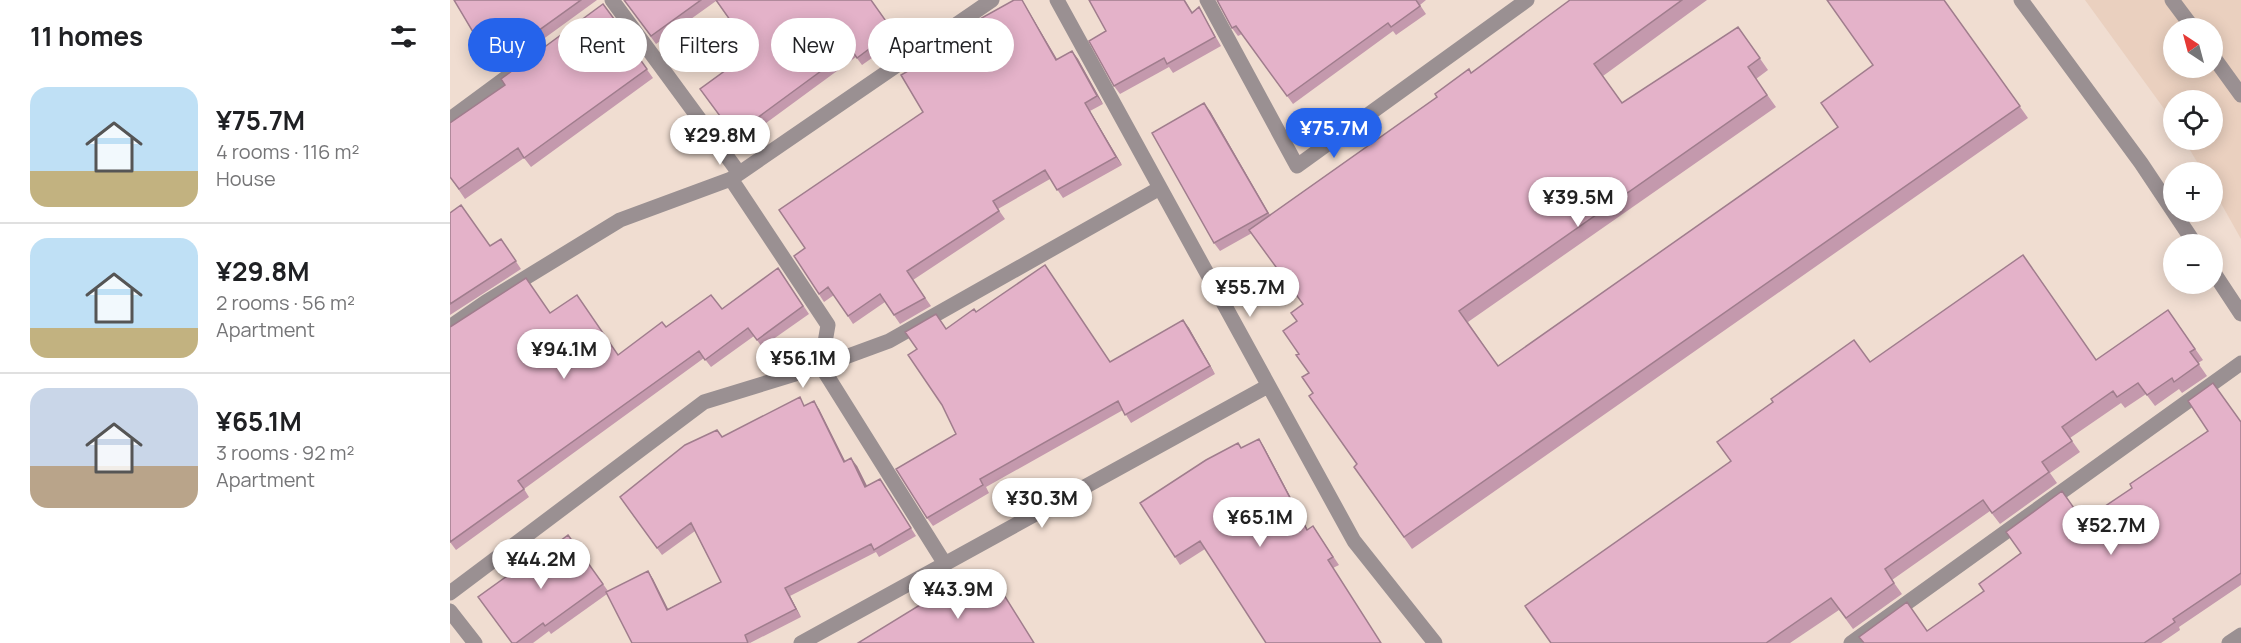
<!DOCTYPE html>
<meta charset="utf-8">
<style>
:root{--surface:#fff;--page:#f2f2f2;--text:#202124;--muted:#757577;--line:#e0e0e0;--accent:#2563eb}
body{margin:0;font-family:Manrope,sans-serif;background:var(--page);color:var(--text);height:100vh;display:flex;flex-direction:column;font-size:22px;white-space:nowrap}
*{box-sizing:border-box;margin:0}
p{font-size:20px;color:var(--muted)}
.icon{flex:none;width:33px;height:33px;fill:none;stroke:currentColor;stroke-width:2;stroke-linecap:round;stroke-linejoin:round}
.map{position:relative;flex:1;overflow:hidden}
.details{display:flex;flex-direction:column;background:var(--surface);width:450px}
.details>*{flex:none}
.banner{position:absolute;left:18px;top:18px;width:570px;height:54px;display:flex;gap:12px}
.needle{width:39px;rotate:324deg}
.fabs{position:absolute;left:1713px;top:18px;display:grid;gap:12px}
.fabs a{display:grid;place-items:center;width:60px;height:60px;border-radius:50%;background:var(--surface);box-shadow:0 3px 15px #0003;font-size:30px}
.price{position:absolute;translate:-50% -51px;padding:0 14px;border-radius:21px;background:#fff;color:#222;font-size:20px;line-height:39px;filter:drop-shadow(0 2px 3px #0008)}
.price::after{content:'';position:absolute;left:50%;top:36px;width:18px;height:14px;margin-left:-9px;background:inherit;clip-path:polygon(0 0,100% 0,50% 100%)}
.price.selected{background:var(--accent);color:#fff}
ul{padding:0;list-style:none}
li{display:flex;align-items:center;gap:18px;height:150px;padding:0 30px}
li+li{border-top:2px solid var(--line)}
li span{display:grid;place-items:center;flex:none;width:168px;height:120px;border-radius:18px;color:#555}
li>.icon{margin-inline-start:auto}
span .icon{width:72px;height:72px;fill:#fffc;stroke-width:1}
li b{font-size:26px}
h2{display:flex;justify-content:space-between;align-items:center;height:72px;padding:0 30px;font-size:26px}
.pill{padding:0 21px;border-radius:27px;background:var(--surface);box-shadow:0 3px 15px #0003;font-size:21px;line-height:54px}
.pill.selected{background:var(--accent);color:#fff}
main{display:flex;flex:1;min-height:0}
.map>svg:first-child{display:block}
.built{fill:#ead0bf;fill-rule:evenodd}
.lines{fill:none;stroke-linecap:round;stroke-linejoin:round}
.minor{stroke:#9a9092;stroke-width:15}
.wall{fill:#c499ad}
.shaded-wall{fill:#a07d8d}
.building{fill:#e4b2c9;stroke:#a07d8d;stroke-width:1.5}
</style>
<main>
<section class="details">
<h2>11 homes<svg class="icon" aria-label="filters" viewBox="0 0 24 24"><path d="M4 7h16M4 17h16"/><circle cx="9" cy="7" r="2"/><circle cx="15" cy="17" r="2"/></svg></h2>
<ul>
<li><span style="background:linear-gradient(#bfe0f5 70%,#c2b280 0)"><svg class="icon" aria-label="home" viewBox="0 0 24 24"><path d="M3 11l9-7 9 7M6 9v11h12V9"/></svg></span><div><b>¥75.7M</b><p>4 rooms · 116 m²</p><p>House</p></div></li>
<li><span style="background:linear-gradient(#bfe0f5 75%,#c2b280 0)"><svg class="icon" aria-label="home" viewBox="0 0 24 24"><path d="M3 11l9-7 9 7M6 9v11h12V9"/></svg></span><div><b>¥29.8M</b><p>2 rooms · 56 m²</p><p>Apartment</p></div></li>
<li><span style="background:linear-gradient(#c9d6e8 65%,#b9a48a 0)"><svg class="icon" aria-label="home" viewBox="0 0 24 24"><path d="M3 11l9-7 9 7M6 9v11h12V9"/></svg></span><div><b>¥65.1M</b><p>3 rooms · 92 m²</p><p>Apartment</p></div></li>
</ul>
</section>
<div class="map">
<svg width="1791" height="643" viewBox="0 0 1791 643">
<rect width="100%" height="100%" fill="#f0ddd1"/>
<path class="built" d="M1635 0H1791V239L1763 189 1762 172H1753L1734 140H1762V100H1724L1723 121ZM1724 28H1762V68H1724Z"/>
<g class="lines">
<path class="minor" d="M162 0 289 173
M607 0 904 541 985 643
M757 0 847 166 1077 0
M1571 0 1691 163 1745 244
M1722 0 1743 28
M1762 55 1791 95
M0 119 68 69
M281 179 378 325 371 366 495 564
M1762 270 1791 314
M0 327 36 302 170 220 281 179 542 0
M0 593 254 402 371 366 439 341 710 188
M0 611 25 643
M351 643 818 386
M1401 643 1791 363
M1779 643 1791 635"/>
</g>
<path class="wall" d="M4 0H147L48 72Z
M174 0H421L449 39 412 65 406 57 289 143 250 89 302 51 266 1 206 44Z
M639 0H735L742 12 749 7 754 16 771 46 723 73 719 67 670 94 664 86 656 31Z
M767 0H976L970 5 976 14 946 35 943 31 843 104 792 34 788 36 782 28Z
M1120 0H1257L1153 76 1172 103 1288 27 1318 70 1306 79 1326 107 1018 322 1048 366 1388 127 1423 65 1494 0 1578 118 962 549 904 467 907 465 863 393 859 373 849 354 847 321 853 304 802 233 770 251 764 243 760 111 820 215 1021 73Z
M153 4 191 55 188 57 203 78 81 167 74 158 15 199 0 177 55 85Z
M575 5 607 59 622 51 628 59 653 104 640 111 672 165 613 198 600 179 548 209 555 219 463 280 481 306 450 324 435 302 403 324 384 295 374 302 344 256 355 248 473 112Z
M0 213 40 246 51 239 71 269 0 315Z
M328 268 359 314 312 347 304 336 261 367 254 358 74 489 79 497 6 550 0 542 100 313 168 355 216 327 272 309Z
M1718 310 1753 360 1748 363 1757 376 1732 393 1729 389 1705 406 1696 394 1675 408 1671 403 1620 438 1630 452 1600 473 1607 483 1550 524 1540 511 1442 580 1452 594 1403 629 1389 610 1340 643H1101L1281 461 1420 362 1646 360Z
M526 312 660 362 733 320 739 328 765 374 681 423 673 410 536 487 539 493 483 526 477 518 506 434Z
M356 405 369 409 395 461 407 466 417 486 430 479 466 536 429 557 426 552 340 596 351 617 300 643 157 594 101 634 99 631 83 643H62L106 544 118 535 158 591 198 571 203 579 218 609 271 582 245 531 212 555 170 497 272 437Z
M1791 422V585L1729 627 1730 630 1711 643H1413L1477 631 1534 591 1571 553 1633 521Z
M809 439 814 447 858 530 863 526 889 565 883 568 755 549 730 565 725 557 791 448Z"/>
<path class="shaded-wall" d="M572 0 575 5 612 68 606 60Z
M622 51 628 59 653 104 647 96Z
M635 103 640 111 672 165 666 157Z
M754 103 760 111 823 221 818 213Z
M733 320 739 328 765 374 760 366Z
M364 401 369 409 399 469 394 462Z
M809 439 814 447 862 538 857 530Z
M401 458 407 466 421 494 415 487Z
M198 571 203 579 222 617 217 610Z
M335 588 340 596 351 617 346 609Z"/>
<path class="building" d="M4 0H131L42 64Z
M174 0H251L201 36Z
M266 0H421L443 31 407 58 401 49 284 135 250 89 302 51Z
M564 0H572L606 60 622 51 647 96 635 103 666 157 607 190 595 170 543 201 549 211 457 271 475 298 444 315 430 294 398 316 378 287 369 294 344 256 355 248 329 210 473 112 451 75 524 33 519 25Z
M639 0H734L742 13 749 7 765 37 717 64 714 58 664 86 639 41 656 31Z
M767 0H966L970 6 941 27 938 23 837 96 786 26 782 28Z
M1120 0H1232L1144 64 1172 103 1288 27 1310 58 1298 67 1317 95 1009 311 1048 366 1388 127 1371 103 1423 65 1377 0H1494L1570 106 954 537 904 467 907 464 859 396 863 393 852 377 859 373 846 355 849 354 833 331 847 321 841 313 853 304 799 230 987 97 985 94 1019 69 1021 73Z
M153 4 184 46 182 48 197 69 74 158 68 148 9 189 0 177V123L55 85 51 79Z
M754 103 818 213 764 243 702 133Z
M11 205 40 246 51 239 66 261 0 304V213Z
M1573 255 1646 360 1718 310 1745 349 1740 352 1749 364 1724 382 1722 378 1697 395 1688 383 1667 397 1663 391 1612 427 1622 441 1592 462 1599 472 1542 513 1533 500 1435 569 1444 583 1396 618 1381 598 1316 643H1101L1075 606 1281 461 1267 442 1323 402 1321 399 1404 340 1420 362Z
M595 265 660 362 733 320 760 366 675 415 668 401 530 479 533 485 477 518 446 469 506 434 492 405 458 355 467 349 455 332 486 314 496 329 524 309 526 312Z
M328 268 353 306 307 340 298 328 255 360 249 351 68 481 74 489 0 542V327L76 278 100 313 127 295 168 355 212 322 216 327 261 295 272 309Z
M1763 383 1791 422V573L1723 619 1725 622 1694 643H1414L1409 637 1457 602 1477 631 1534 591 1529 584 1571 553 1556 532 1612 491 1633 521 1682 488 1680 484 1758 431 1738 401Z
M350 397 354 406 364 401 394 462 401 458 415 487 430 479 461 528 424 550 421 544 335 588 346 609 295 635 298 643H182L156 592 198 571 217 610 271 582 241 523 207 548 170 497 235 445 267 430 272 437Z
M809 439 857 530 863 526 883 557 878 560 931 643H816L750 541 725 557 690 503 756 460 788 443 791 448Z
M118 535 153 584 95 626 93 623 66 643H62L28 597 104 542 106 544Z
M544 579 584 643H408L491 592 495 597 518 582 524 591Z"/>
</svg>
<div class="fabs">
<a><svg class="needle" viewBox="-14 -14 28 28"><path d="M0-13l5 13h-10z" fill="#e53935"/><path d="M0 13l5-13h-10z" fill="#757577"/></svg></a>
<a><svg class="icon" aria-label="locate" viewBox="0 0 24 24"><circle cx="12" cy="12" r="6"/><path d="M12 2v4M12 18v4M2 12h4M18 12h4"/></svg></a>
<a>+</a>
<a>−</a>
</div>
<b class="price selected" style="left:884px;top:159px">¥75.7M</b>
<b class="price" style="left:270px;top:166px">¥29.8M</b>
<b class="price" style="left:1128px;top:228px">¥39.5M</b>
<b class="price" style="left:800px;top:318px">¥55.7M</b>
<b class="price" style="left:114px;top:380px">¥94.1M</b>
<b class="price" style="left:353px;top:389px">¥56.1M</b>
<b class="price" style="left:592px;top:529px">¥30.3M</b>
<b class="price" style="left:810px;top:548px">¥65.1M</b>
<b class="price" style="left:1661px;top:556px">¥52.7M</b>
<b class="price" style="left:91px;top:590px">¥44.2M</b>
<b class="price" style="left:508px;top:620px">¥43.9M</b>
<div class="banner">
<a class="pill selected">Buy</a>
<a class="pill">Rent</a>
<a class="pill">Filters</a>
<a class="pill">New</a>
<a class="pill">Apartment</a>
</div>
</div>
</main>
